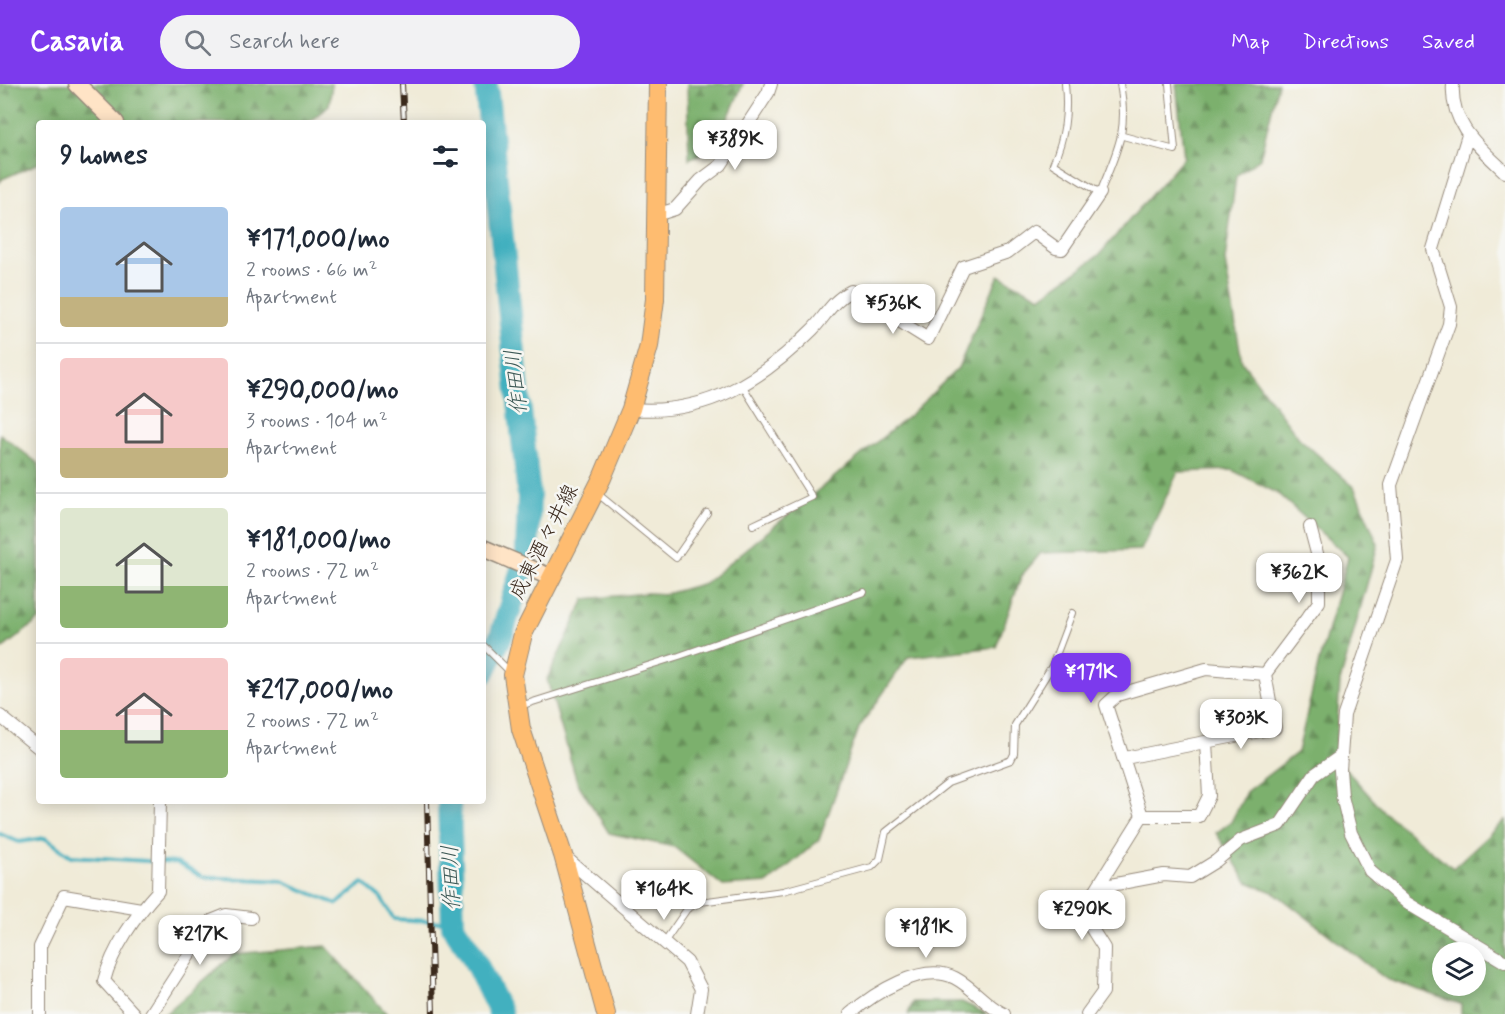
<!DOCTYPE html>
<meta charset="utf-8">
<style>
:root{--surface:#fff;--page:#f2f2f3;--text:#1f2937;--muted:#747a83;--line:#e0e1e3;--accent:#7c3aed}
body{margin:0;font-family:Mynerve,"Klee One",sans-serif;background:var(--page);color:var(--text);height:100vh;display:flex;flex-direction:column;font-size:22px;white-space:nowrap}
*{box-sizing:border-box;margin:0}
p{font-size:20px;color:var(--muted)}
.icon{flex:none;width:33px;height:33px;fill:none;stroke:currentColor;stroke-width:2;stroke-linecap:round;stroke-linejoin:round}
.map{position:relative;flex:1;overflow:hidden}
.drawer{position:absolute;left:36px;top:36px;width:450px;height:684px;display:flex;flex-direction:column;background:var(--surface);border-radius:6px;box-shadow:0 3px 15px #0003}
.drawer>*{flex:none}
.controls{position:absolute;left:1432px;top:858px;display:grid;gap:12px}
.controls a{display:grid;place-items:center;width:54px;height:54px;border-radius:50%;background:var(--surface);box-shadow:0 3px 15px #0003;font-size:30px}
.price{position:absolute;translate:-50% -51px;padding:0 14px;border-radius:12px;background:#fff;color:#222;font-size:20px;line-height:39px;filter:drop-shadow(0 2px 3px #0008)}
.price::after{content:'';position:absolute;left:50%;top:36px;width:18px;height:14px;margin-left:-9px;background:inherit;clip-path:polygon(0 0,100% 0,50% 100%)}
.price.on{background:var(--accent);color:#fff}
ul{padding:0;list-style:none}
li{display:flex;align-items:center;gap:18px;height:150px;padding:0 24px}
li+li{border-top:2px solid var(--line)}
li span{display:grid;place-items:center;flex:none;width:168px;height:120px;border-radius:6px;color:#555}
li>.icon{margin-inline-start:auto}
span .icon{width:72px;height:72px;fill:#fffc;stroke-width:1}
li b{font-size:26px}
h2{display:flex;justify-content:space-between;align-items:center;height:72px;padding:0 24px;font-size:26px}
header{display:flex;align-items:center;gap:36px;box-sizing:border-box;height:84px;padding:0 30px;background:var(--accent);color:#fff}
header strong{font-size:28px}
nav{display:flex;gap:33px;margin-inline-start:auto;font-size:21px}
.search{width:420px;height:54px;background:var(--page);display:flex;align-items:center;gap:15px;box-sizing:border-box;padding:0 21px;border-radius:33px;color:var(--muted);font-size:22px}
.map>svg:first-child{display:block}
.forest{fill:url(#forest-firs);stroke:#5b6d46;stroke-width:1.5;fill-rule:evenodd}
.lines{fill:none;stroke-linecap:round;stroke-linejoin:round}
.stream{stroke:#42b0bf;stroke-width:4}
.river{stroke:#42b0bf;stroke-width:24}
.lane-casing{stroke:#968a7b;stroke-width:8}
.street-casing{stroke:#968a7b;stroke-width:14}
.secondary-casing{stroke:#968a7b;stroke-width:19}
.primary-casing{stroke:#968a7b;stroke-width:20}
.lane{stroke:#fff;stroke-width:6}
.street{stroke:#fff;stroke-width:12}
.secondary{stroke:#ffe4c6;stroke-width:16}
.primary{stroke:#febc70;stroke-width:18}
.rail-casing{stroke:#3b2a1e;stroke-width:6}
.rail{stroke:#f6f6f2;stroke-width:4;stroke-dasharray:11;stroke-linecap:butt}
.labels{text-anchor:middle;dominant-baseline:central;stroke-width:5;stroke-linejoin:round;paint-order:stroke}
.street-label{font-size:21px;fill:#3b2a1e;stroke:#f6f6f2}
.water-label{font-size:22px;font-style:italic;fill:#3d5956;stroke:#f6f6f2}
</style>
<header>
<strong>Casavia</strong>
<div class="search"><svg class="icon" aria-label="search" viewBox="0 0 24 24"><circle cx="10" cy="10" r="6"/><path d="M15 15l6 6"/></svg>Search here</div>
<nav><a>Map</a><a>Directions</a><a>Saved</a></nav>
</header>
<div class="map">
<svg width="1505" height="930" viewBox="0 0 1505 930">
<defs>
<pattern id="forest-firs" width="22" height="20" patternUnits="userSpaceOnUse" patternTransform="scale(1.5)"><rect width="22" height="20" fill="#7bb06d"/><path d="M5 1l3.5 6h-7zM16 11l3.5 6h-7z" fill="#668f59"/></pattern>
</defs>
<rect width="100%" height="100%" fill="#f6f6f2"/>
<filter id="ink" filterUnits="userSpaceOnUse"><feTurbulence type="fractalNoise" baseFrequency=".0167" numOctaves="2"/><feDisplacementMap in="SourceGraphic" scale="12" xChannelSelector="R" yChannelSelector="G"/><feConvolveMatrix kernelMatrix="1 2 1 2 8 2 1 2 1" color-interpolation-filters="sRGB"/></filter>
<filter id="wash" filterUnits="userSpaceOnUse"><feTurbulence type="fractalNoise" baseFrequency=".008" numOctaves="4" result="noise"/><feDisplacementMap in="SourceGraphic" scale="24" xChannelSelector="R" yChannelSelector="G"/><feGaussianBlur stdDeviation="1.35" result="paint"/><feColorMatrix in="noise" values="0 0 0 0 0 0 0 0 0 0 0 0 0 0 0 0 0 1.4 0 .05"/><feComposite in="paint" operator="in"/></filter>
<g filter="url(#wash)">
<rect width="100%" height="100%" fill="#f0ebd8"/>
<path class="forest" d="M0 0H332L329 21 308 39H39V79L2 95 0 98Z
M687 0H743L715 64 689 75Z
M1176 0H1278L1260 74 1236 92 1225 177 1242 278 1299 354 1354 403 1378 460 1340 598 1335 673 1384 728 1453 784 1505 736V930H1461V920L1386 895 1275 809 1247 798 1216 749 1231 738 1247 707 1298 668 1319 577 1348 473 1277 409 1232 386 1178 388 1141 466 1041 469 1022 491 996 563 908 573 859 644 819 756 768 799 723 802 674 763 609 749 577 698 547 595 585 515 647 509 666 510 705 499 911 330 958 284 999 191 1040 213 1099 171 1184 73ZM1443 868H1476V902H1443Z
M0 350 39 380V536L3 564 0 562Z
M326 862 387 930H165L234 870Z
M913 918H962L987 930H908Z"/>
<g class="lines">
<path class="stream" d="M0 750 19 758 45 754 71 772 177 779 203 793 282 797 337 820 363 799 381 814 394 835 444 838 453 842"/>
<path class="river" d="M483 589 501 552 527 470 529 413 486 0
M449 717 453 842 471 869 501 930"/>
</g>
</g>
<g filter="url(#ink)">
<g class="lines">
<g class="lane-casing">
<path id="lane" d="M1065 0C1068 29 1065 53 1053 80L1100 109C1117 66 1129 48 1120 0
M1123 52 1175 66 1169 0
M742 301 812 413 753 441
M598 410 676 474 707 429
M483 561 510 588
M520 622 679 572 864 508
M665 857 687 825 700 818 783 807 872 783 880 775 886 748 948 699 1011 676 1014 670 1015 641 1052 582 1072 529"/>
</g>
<g class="street-casing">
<path id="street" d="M1453 0C1450 40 1478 62 1505 88
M1468 51 1433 165 1451 223 1449 240 1391 401 1397 476 1344 631 1340 686 1342 712 1351 749 1370 787 1407 819 1505 878
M656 131 675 125 701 96 721 81 768 9 771 0
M631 325C706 332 762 296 813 245 826 231 833 216 851 207L928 255 963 183 1008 168 1034 148 1056 164 1062 165 1100 109
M0 632 39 664
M1125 674 1275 644 1265 590 1319 518V477L1310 443
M1142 732H1199L1209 712 1206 658
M564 772 687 878 701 905 697 930
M1100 803 1164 791 1190 793 1216 777 1241 756 1280 741 1314 691 1341 672
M40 930V863L64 812 141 825
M134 930 104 897C112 865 136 831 158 807L160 717
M151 930 211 837 226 831 251 834
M850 930C873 910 923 877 955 894 974 904 985 921 1004 930
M1087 930 1103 908 1104 864 1085 834 1087 820 1142 732 1106 621 1117 611 1206 585 1265 590"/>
</g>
<g class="secondary-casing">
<path id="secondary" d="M77 0 116 39
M483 464 550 493"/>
</g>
<g class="primary-casing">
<path id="primary" d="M606 930 563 771 521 645 513 591 523 550 602 394 631 325 649 262 655 215 658 0"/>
</g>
<use href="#lane" class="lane"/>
<use href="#street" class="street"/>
<use href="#secondary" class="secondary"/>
<use href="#primary" class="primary"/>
<g class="rail-casing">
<path id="rail" d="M402 0 404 39
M427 717 433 930"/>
</g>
<use href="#rail" class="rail"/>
</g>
</g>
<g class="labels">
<g class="street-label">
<text transform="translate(544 458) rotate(-63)">成東酒々井線</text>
</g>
<g class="water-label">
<text transform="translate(517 298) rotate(-96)">作田川</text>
<text transform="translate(452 794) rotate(-92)">作田川</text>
</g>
</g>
</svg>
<div class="controls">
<a><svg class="icon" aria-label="layers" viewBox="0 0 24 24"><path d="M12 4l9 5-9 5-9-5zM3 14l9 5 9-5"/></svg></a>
</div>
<b class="price" style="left:735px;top:87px">¥389K</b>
<b class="price" style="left:893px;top:251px">¥536K</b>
<b class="price" style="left:1299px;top:520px">¥362K</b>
<b class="price on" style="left:1091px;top:620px">¥171K</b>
<b class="price" style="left:1241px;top:666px">¥303K</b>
<b class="price" style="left:664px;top:837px">¥164K</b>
<b class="price" style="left:1082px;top:857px">¥290K</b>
<b class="price" style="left:926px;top:875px">¥181K</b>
<b class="price" style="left:200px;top:882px">¥217K</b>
<section class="drawer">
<h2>9 homes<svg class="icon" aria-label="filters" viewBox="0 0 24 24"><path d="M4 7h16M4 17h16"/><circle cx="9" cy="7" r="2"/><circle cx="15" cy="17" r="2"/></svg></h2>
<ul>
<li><span style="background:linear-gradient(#a9c7e8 75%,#c2b280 0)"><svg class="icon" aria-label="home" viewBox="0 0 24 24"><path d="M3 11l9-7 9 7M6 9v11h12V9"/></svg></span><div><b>¥171,000/mo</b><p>2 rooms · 66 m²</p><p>Apartment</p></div></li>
<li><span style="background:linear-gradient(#f6c9c9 75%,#c2b280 0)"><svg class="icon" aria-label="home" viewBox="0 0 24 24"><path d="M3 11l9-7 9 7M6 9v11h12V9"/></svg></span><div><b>¥290,000/mo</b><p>3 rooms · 104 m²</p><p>Apartment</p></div></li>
<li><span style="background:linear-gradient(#dfe7d0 65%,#8fb573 0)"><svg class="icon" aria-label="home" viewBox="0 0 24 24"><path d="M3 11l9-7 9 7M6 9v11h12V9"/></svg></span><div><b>¥181,000/mo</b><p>2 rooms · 72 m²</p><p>Apartment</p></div></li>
<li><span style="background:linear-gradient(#f6c9c9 60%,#8fb573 0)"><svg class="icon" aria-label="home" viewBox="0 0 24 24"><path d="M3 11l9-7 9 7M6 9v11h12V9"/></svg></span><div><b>¥217,000/mo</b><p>2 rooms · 72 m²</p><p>Apartment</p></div></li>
</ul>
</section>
</div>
